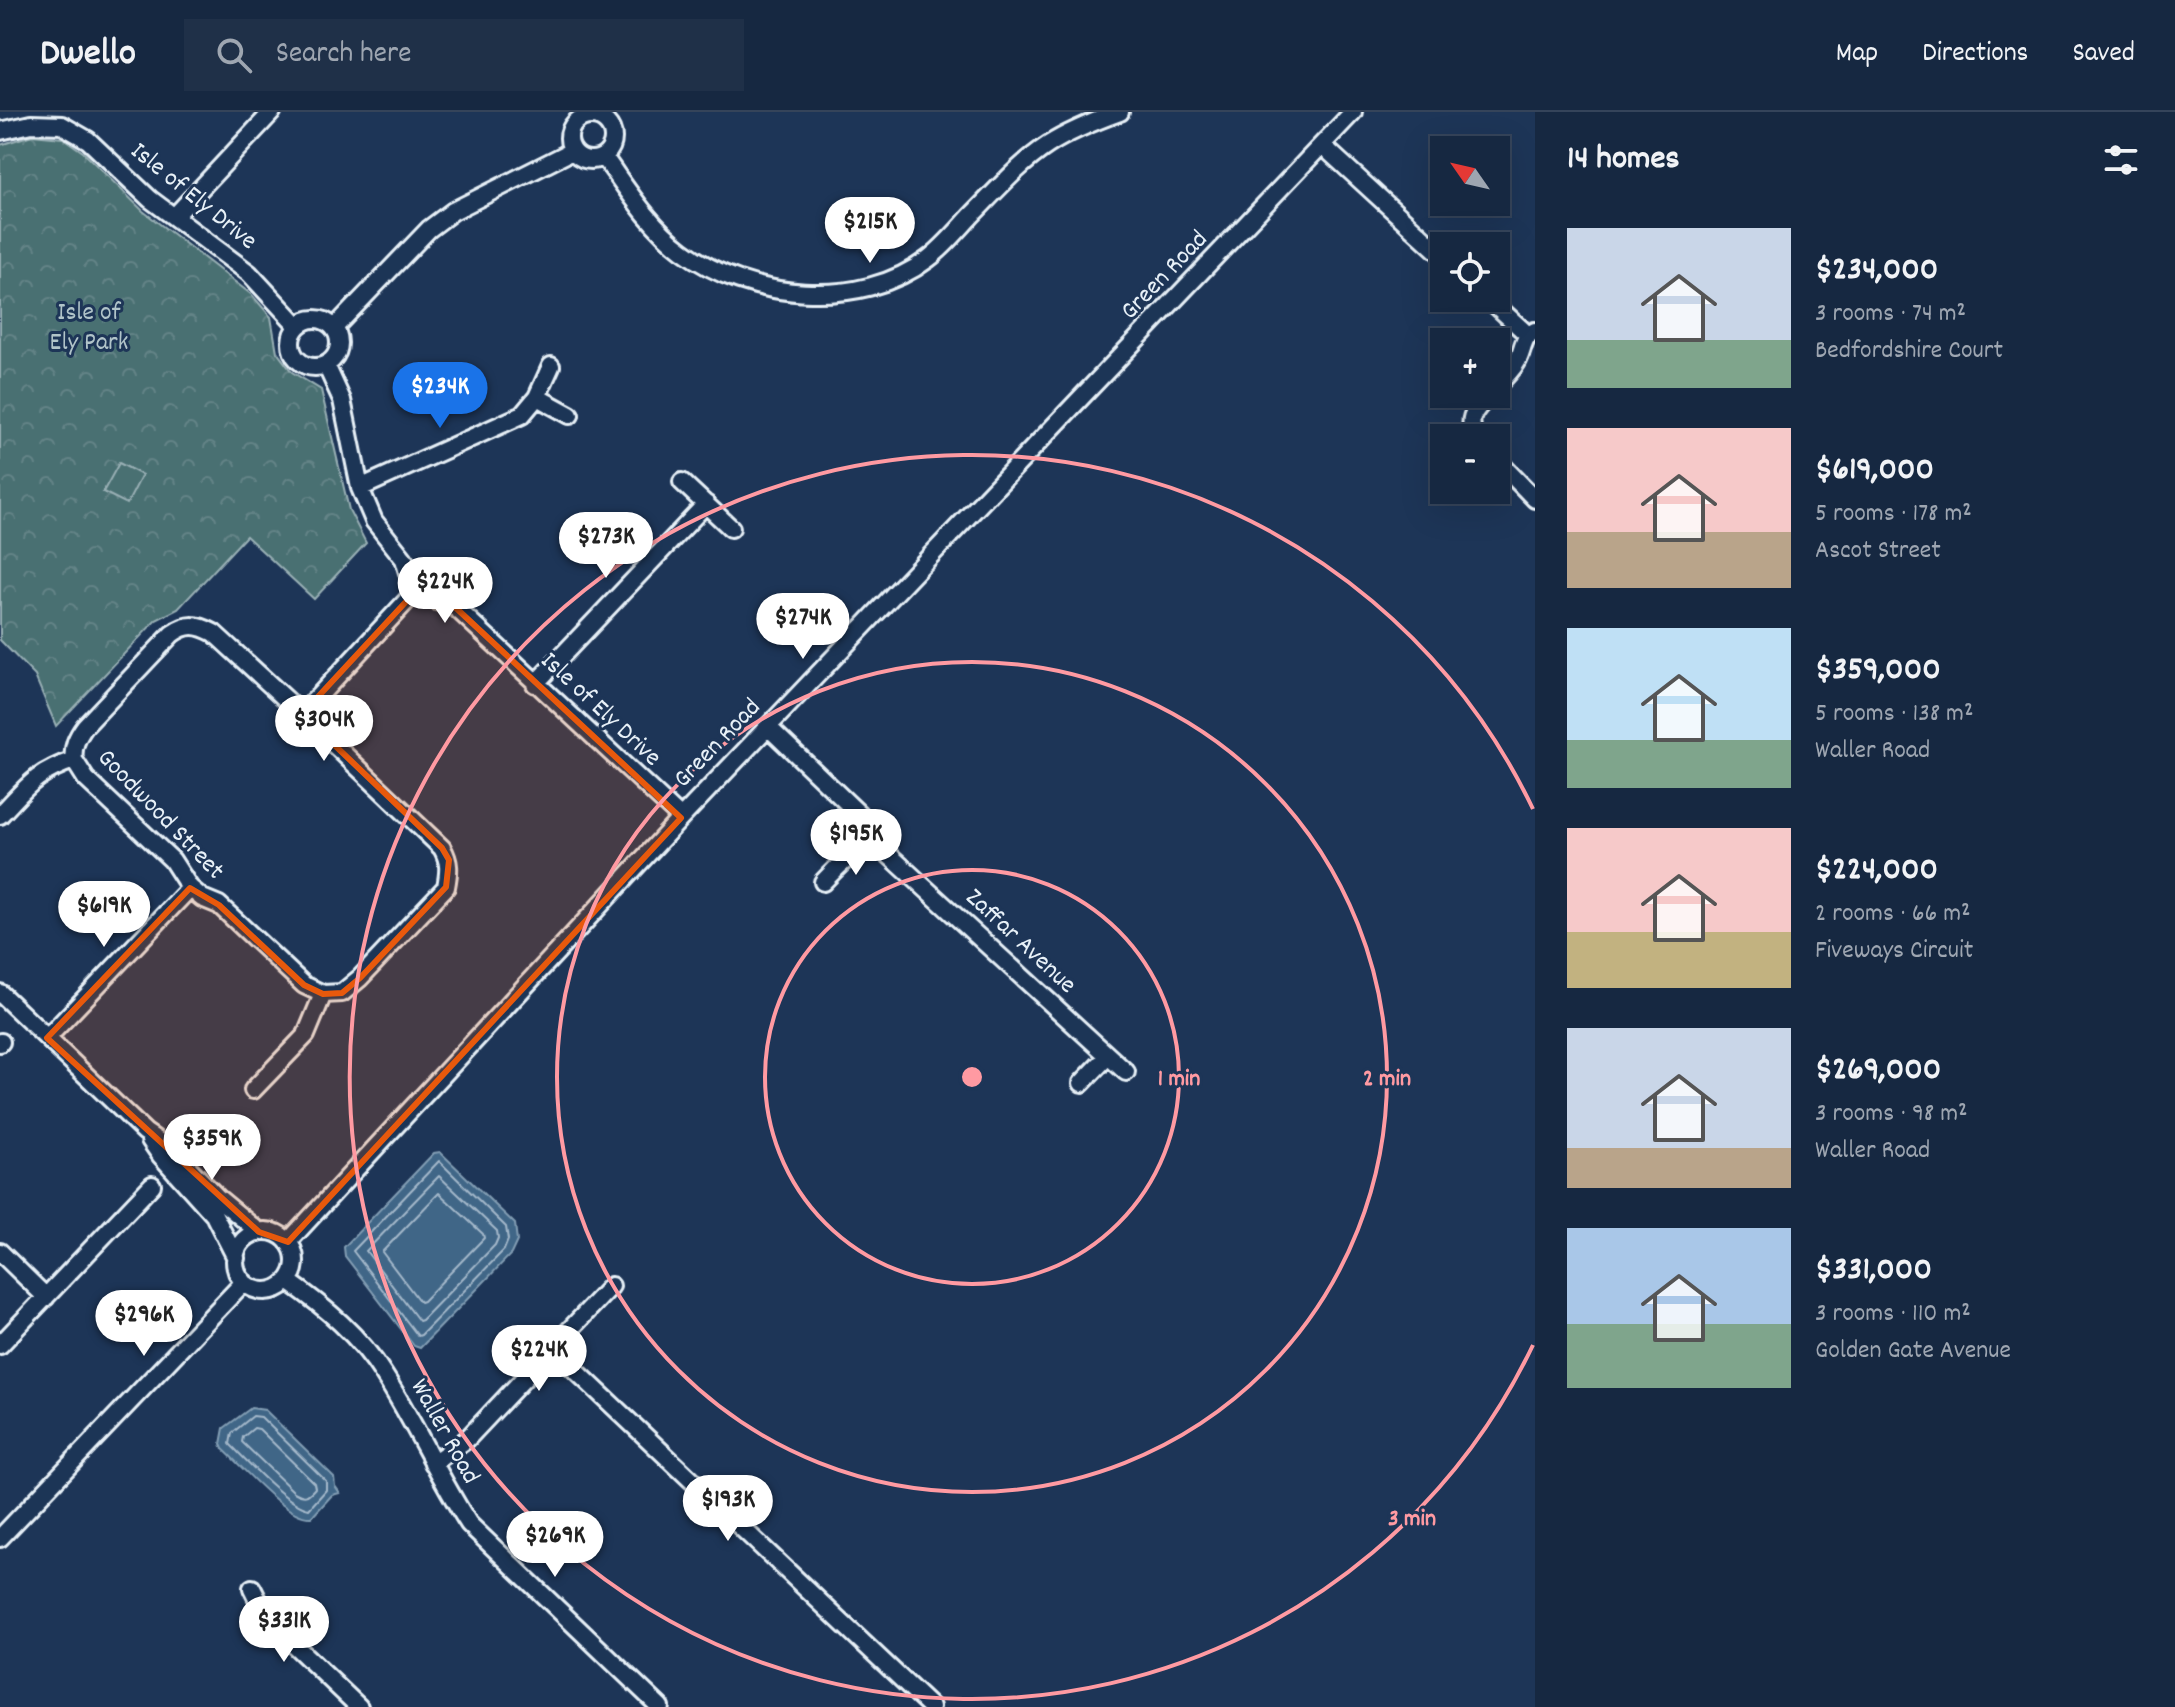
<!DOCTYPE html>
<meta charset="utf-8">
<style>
:root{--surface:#162841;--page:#1f3048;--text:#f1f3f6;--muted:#9ea6b1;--line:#35445a;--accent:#1a73e8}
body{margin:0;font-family:Dekko,sans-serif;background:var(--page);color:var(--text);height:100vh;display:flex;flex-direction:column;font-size:30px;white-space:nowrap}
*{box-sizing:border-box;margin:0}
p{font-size:26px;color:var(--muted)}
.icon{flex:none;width:44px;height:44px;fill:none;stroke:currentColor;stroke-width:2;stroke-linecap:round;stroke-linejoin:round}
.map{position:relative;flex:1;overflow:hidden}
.sheet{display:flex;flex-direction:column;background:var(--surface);width:640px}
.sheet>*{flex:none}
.needle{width:52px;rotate:304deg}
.buttons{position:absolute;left:1430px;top:24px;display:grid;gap:16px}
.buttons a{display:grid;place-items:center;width:80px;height:80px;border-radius:0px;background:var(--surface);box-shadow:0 8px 32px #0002,0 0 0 2px var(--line);font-size:40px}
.price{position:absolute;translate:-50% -68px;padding:0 18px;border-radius:28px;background:#fff;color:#222;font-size:26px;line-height:52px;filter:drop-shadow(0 2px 4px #0008)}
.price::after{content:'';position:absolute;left:50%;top:48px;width:24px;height:18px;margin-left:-12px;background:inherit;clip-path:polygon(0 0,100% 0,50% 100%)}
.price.selected{background:var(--accent);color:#fff}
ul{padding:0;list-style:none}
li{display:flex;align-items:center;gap:24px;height:200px;padding:0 32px}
li span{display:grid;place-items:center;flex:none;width:224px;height:160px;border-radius:0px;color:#555}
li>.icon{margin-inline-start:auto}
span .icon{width:96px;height:96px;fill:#fffc;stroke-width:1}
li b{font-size:34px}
h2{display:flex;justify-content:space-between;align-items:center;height:96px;padding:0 32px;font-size:34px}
header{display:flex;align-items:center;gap:48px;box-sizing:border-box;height:112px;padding:0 40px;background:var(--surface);border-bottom:2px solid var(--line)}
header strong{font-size:38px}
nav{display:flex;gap:44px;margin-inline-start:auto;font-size:28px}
.search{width:560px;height:72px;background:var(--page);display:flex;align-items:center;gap:20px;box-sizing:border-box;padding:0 28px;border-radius:0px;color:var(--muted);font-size:30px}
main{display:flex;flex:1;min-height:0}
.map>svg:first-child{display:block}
.park{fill:url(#park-crowns);stroke:#99b0b5;stroke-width:2}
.garden{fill:#4a6f72;stroke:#99b0b5;stroke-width:2}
.water{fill:#406687;stroke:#839eb4;stroke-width:2}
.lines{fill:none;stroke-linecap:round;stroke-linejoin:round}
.shore{stroke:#a5b9cb;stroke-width:2}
.minor-casing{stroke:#e8f1f8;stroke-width:22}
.minor{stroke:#1d3557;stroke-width:16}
.marked{fill:#e8590c;fill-opacity:0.2;stroke:#e8590c;stroke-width:6;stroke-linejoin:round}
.ring{fill:none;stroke:#ff9aa2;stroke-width:4}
.labels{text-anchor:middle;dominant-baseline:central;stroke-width:6;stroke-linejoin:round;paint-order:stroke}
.street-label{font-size:26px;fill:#e8f1f8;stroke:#1d3557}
.park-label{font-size:26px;fill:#b1c4c9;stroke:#1d3557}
.centre{fill:#ff9aa2;stroke:#1d3557;stroke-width:4}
.ring-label{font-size:24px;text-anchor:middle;font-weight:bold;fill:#ff9aa2;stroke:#1d3557;stroke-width:6;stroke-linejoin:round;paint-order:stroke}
</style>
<header>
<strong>Dwello</strong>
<div class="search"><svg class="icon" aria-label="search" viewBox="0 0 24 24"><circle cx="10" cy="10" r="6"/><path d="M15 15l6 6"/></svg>Search here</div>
<nav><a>Map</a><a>Directions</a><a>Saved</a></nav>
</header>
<main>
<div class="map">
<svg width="1535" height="1595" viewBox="0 0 1535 1595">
<defs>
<pattern id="park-crowns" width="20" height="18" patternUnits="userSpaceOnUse" patternTransform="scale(2)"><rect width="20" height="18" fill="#4a6f72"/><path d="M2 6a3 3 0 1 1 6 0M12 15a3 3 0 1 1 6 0" fill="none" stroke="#648487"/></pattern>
</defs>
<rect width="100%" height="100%" fill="#1d3557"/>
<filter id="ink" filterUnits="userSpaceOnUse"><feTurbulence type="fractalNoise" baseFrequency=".0125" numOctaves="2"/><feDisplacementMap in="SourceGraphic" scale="16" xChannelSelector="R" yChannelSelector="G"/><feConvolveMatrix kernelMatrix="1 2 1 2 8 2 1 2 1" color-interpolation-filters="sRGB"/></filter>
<g filter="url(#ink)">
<path class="park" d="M32 23 63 26 83 40 143 99 252 183 271 205 277 240 292 260 321 278 349 398 366 431 314 487 246 424 178 497 156 508 56 614 35 564 0 528V33Z"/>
<path class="garden" d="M119 351 142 363 127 392 103 380Z"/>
<path class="water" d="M440 1040 515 1112 517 1129 511 1142 420 1236 414 1234 345 1144 344 1135 434 1041Z
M251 1296 265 1298 334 1365 335 1374 340 1381 332 1383 312 1405C287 1408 242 1354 223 1337L221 1332 224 1316Z"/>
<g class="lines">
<path class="shore" d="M439 1049 506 1115 508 1128 504 1138 421 1223 418 1224 353 1139Z
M439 1064 497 1119 498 1126 495 1133 422 1208 419 1209 366 1139Z
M439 1081 483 1122 484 1126 423 1189 420 1190 382 1140Z
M253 1304 261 1305 326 1369V1378L309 1397C287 1393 247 1349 230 1332L232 1321Z
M254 1316 259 1317 314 1371 315 1376C307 1385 305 1386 294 1380L242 1330 243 1325Z"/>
<g class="minor-casing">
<path id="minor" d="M569 26a22 22 0 1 1 44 0a22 22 0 1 1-44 0Z
M0 19 31 12 62 13 88 28 150 87 249 161 298 214
M1322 33 1444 145
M604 45C627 77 649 113 682 138 748 188 860 199 928 147 944 135 958 118 971 104 995 80 1019 52 1048 33 1070 19 1095 9 1120 0
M174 105 272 0
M1488 186 1528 223
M291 231a24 24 0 1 1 48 0a24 24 0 1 1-48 0Z
M334 216 429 117 453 99 572 39
M326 253 342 288 360 376 374 409 404 447 414 481 456 496 681 706
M551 254 537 285 570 303
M1496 275C1503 266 1513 258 1518 248 1524 236 1522 226 1535 219
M1475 326C1466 303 1475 299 1490 282
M1496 347 1535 387
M682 370 731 416
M360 376 522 303 537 285
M535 572 706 392
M302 602 414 481
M768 615 862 705 872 733 888 742 1126 960
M74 648 86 667 172 748 190 776 202 786 219 793 304 873 323 882
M0 703C27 675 35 661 74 648 72 635 77 625 85 614L172 522C187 511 197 512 214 521L302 602 442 736C450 750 449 759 446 775L360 866 342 881 323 882 306 923 253 978
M823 770C838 754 851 740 872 733
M0 881 145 1020 171 1038 218 1086 259 1120
M47 926 190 776
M0 931 1 930
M1082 971 1108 944
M150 1028 161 1044 214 1103 236 1146
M235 1149a30 30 0 1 1 60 0a30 30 0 1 1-60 0Z
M288 1130 681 706 1353 0
M0 1140 46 1185
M288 1169C325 1195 360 1224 384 1263 415 1311 438 1364 469 1412L660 1595
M0 1233 152 1073
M553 1237 931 1595
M433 1351 466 1328 611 1174
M0 1426 244 1170
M252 1476 268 1508 359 1595"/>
</g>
<use href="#minor" class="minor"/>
</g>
</g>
<path class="marked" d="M414 481 456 496 681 706 288 1130 259 1120 47 926 190 776 219 793 304 873 323 882 342 881 360 866 446 775 449 748 442 736 302 602Z"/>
<g class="ring">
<circle cx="972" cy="965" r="207"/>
<circle cx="972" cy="965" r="415"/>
<path d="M1533 1233A622 622 0 1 1 1533 697"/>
</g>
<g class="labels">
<g class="street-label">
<text transform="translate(193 85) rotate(39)">Isle of Ely Drive</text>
<text transform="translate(1165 164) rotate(-46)">Green Road</text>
<text transform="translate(600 598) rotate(43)">Isle of Ely Drive</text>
<text transform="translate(718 632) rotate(-46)">Green Road</text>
<text transform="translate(160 703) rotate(46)">Goodwood Street</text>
<text transform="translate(1020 830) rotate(43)">Zaffar Avenue</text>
<text transform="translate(444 1320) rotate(61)">Waller Road</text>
</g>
<g class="park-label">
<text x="89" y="201">Isle of<tspan x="89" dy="30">Ely Park</tspan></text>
</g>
</g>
<circle cx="972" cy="965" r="12" class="centre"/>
<g class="ring-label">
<text x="1179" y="973">1 min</text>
<text x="1387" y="973">2 min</text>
<text x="1412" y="1413">3 min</text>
</g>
</svg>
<div class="buttons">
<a><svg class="needle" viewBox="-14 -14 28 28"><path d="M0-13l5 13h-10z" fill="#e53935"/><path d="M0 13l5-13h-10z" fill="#9ea6b1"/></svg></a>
<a><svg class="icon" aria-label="locate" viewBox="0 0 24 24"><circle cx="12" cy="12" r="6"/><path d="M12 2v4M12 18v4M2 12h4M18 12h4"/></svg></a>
<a>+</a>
<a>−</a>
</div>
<b class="price" style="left:870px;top:153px">$215K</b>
<b class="price selected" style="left:440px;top:318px">$234K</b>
<b class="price" style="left:606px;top:468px">$273K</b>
<b class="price" style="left:445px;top:513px">$224K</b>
<b class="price" style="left:803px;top:549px">$274K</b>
<b class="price" style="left:324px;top:651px">$304K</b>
<b class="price" style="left:856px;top:765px">$195K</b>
<b class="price" style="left:104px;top:837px">$619K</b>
<b class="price" style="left:212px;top:1070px">$359K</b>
<b class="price" style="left:144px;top:1246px">$296K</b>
<b class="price" style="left:539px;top:1281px">$224K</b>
<b class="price" style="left:728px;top:1431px">$193K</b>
<b class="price" style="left:555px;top:1467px">$269K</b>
<b class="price" style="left:284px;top:1552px">$331K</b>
</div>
<section class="sheet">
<h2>14 homes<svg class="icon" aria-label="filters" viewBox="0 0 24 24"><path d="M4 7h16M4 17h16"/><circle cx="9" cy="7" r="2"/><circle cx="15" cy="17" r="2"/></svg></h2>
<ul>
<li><span style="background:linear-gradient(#c9d6e8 70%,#7fa58c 0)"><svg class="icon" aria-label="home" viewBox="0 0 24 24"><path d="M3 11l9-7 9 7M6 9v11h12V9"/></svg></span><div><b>$234,000</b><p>3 rooms · 74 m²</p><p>Bedfordshire Court</p></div></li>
<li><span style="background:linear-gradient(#f6c9c9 65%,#b9a48a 0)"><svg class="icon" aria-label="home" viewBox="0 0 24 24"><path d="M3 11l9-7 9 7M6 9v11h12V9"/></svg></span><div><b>$619,000</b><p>5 rooms · 178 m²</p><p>Ascot Street</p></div></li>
<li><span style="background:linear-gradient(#bfe0f5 70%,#7fa58c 0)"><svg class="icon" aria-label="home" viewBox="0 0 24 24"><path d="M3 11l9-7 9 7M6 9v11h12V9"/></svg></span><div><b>$359,000</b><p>5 rooms · 138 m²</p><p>Waller Road</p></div></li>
<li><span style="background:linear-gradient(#f6c9c9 65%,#c2b280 0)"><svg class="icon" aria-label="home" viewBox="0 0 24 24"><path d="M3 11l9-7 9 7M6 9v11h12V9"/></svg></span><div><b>$224,000</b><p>2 rooms · 66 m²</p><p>Fiveways Circuit</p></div></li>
<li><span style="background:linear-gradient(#c9d6e8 75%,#b9a48a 0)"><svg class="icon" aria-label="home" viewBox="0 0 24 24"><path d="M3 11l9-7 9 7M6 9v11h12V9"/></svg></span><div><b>$269,000</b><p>3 rooms · 98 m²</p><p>Waller Road</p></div></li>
<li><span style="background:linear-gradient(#a9c7e8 60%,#7fa58c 0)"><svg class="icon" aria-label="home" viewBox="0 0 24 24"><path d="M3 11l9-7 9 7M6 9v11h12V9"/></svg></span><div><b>$331,000</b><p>3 rooms · 110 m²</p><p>Golden Gate Avenue</p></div></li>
</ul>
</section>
</main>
